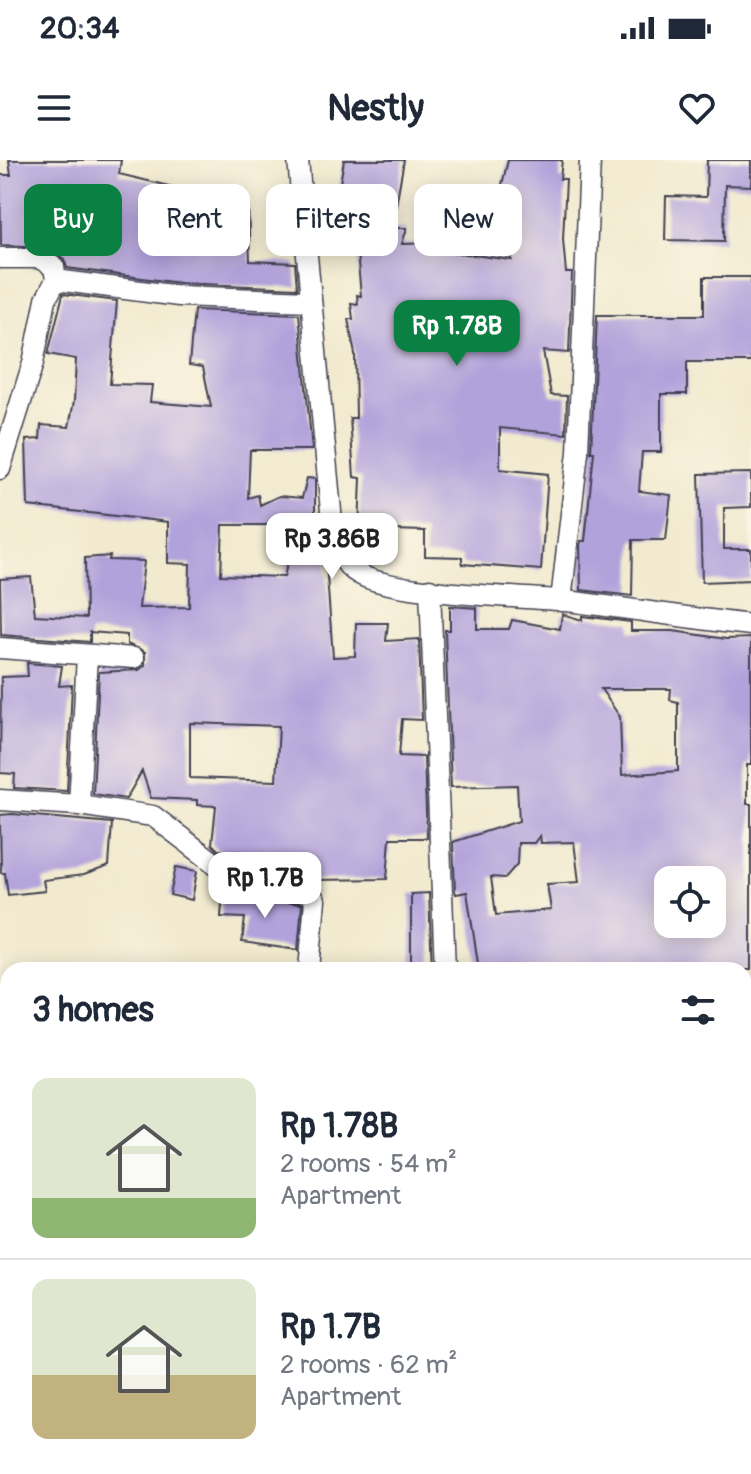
<!DOCTYPE html>
<meta charset="utf-8">
<style>
:root{--surface:#fff;--page:#f6f6f7;--text:#1f2937;--muted:#747a83;--line:#e0e1e3;--accent:#0b8043}
body{margin:0;font-family:Pangolin,sans-serif;background:var(--page);color:var(--text);height:100vh;display:flex;flex-direction:column;font-size:30px;white-space:nowrap}
*{box-sizing:border-box;margin:0}
p{font-size:26px;color:var(--muted)}
.icon{flex:none;width:44px;height:44px;fill:none;stroke:currentColor;stroke-width:2;stroke-linecap:round;stroke-linejoin:round}
.map{position:relative;flex:1;overflow:hidden}
.details{position:absolute;left:0px;top:802px;width:752px;height:512px;display:flex;flex-direction:column;background:var(--surface);border-radius:24px 24px 0 0;box-shadow:0 4px 20px #0003}
.details>*{flex:none}
.banner{position:absolute;left:24px;top:24px;width:704px;height:72px;display:flex;gap:16px}
.fabs{position:absolute;left:654px;top:706px;display:grid;gap:16px}
.fabs a{display:grid;place-items:center;width:72px;height:72px;border-radius:16px;background:var(--surface);box-shadow:0 4px 20px #0003;font-size:40px}
.price{position:absolute;translate:-50% -68px;padding:0 18px;border-radius:16px;background:#fff;color:#222;font-size:26px;line-height:52px;filter:drop-shadow(0 2px 4px #0008)}
.price::after{content:'';position:absolute;left:50%;top:48px;width:24px;height:18px;margin-left:-12px;background:inherit;clip-path:polygon(0 0,100% 0,50% 100%)}
.price.selected{background:var(--accent);color:#fff}
ul{padding:0;list-style:none}
li{display:flex;align-items:center;gap:24px;height:200px;padding:0 32px}
li+li{border-top:2px solid var(--line)}
li span{display:grid;place-items:center;flex:none;width:224px;height:160px;border-radius:16px;color:#555}
li>.icon{margin-inline-start:auto}
span .icon{width:96px;height:96px;fill:#fffc;stroke-width:1}
li b{font-size:34px}
h2{display:flex;justify-content:space-between;align-items:center;height:96px;padding:0 32px;font-size:34px}
.chip{padding:0 28px;border-radius:16px;background:var(--surface);box-shadow:0 4px 20px #0003;font-size:28px;line-height:72px}
.chip.selected{background:var(--accent);color:#fff}
.status{display:flex;justify-content:space-between;align-items:center;height:56px;padding:0 40px;background:var(--surface);direction:ltr}
.status svg{height:22px;fill:currentColor}
header{display:flex;justify-content:space-between;align-items:center;height:104px;padding:0 32px;background:var(--surface);font-size:36px;font-weight:700}
.map>svg:first-child{display:block}
.lines{fill:none;stroke-linecap:round;stroke-linejoin:round}
.river{stroke:#6eb2e4;stroke-width:42}
.building{fill:#b2a2db;fill-rule:evenodd}
.street-casing{stroke:#414051;stroke-width:23}
.street{stroke:#fff;stroke-width:20}
</style>
<div class="status"><b>20:34</b><svg viewBox="0 0 49 12"><path d="M0 12V9h3v3zM5 12V6h3v6zM10 12V3h3v9zM15 12V0h3v12zM26 1h20v11H26zM47 4h2v5h-2z"/></svg></div>
<header><svg class="icon" aria-label="menu" viewBox="0 0 24 24"><path d="M4 6h16M4 12h16M4 18h16"/></svg>Nestly<svg class="icon" aria-label="heart" viewBox="0 0 24 24"><path d="M12 20l-8-8c-3-5 5-10 8-4 3-6 11-1 8 4z"/></svg></header>
<div class="map">
<svg width="751" height="1314" viewBox="0 0 751 1314">
<rect width="100%" height="100%" fill="#fcf5e5"/>
<filter id="ink" filterUnits="userSpaceOnUse"><feTurbulence type="fractalNoise" baseFrequency=".0125" numOctaves="2"/><feDisplacementMap in="SourceGraphic" scale="16" xChannelSelector="R" yChannelSelector="G"/><feConvolveMatrix kernelMatrix="1 2 1 2 8 2 1 2 1" color-interpolation-filters="sRGB"/></filter>
<filter id="wash" filterUnits="userSpaceOnUse"><feTurbulence type="fractalNoise" baseFrequency=".006" numOctaves="4" result="noise"/><feDisplacementMap in="SourceGraphic" scale="32" xChannelSelector="R" yChannelSelector="G"/><feGaussianBlur stdDeviation="1.8" result="paint"/><feColorMatrix in="noise" values="0 0 0 0 0 0 0 0 0 0 0 0 0 0 0 0 0 1.4 0 .05"/><feComposite in="paint" operator="in"/></filter>
<g filter="url(#wash)">
<rect width="100%" height="100%" fill="#f1eacf"/>
<g class="lines">
<path class="river" d="M0 1085 8 1101
M34 1314 35 1306"/>
</g>
<g id="blocks">
<path class="building" d="M9 0H121L119 14 248 45 250 101 295 103 297 128 180 123 67 108 64 99 45 87 1 85 0 15H11Z
M344 0H404L392 68H407L402 84 437 83V90L512 100 510 50 496 49 508 0H562L560 19H566L563 79 566 113H572L569 193 543 191 551 235 567 236 566 274 500 268V309L548 314 541 410 462 404V397L425 396V371L359 369 361 318 354 317 350 258H356L355 194 348 159H353L351 143 358 144 357 135 361 136 352 37 338 35Z
M707 0H751V26L725 25 724 81 665 80 666 36 706 37Z
M704 117H751V202H687V234H661V292H642L639 331 671 335 666 380H633L632 436 581 430 580 385 581 381H585L594 292H591L597 155H704Z
M63 134 117 141 110 224 152 225 150 242 211 247 203 207 189 205 194 150 299 154 312 290H250L248 338 258 335 260 345 279 336 302 338 307 318 315 319V361L319 363 325 389 333 497 355 496 356 463H388L386 481 419 479 422 560 402 559 399 596 424 597 427 678H390L387 719 312 720 244 709 240 706 241 692 218 690 212 684 216 646 197 645V640L151 638 142 611 126 639 93 634 99 512 139 510 145 505V492L127 484V475L90 472V482L1 475 0 419 31 417 35 455 86 458 85 398 110 396 109 400 144 401 139 448 189 447 190 404 168 403V362L28 346 26 280 40 279 41 265 69 267 74 241 76 199 48 194ZM223 365H296L284 417 221 415ZM190 563 279 566 276 621 190 618Z
M751 313V347L724 348V389H751V420L702 422 699 314Z
M450 446 477 448V469H509L512 460 560 469 562 454 582 460V456L631 462V471H673L726 479 751 478V605H747V644H751V810H479L467 732 456 734 455 731 453 682 519 661 517 625 451 627 445 470H450ZM601 529H671L670 540 678 542V611L622 615 620 557ZM540 675 541 683 574 682 579 722 547 724 551 750 496 755 491 717 505 718 517 704 518 683H534ZM668 720H712V764H668Z
M27 503 62 506 59 526 72 525 67 631 14 628 15 614 0 613 1 517 28 516Z
M12 654 112 663 109 706 84 715 43 720 45 731 8 735 5 713H1L0 655Z
M176 707 197 711 192 740 170 735Z
M223 730 251 739 302 744 298 790 242 782 245 758 221 757Z
M429 733 432 810H411V734Z"/>
</g>
</g>
<g filter="url(#ink)">
<use href="#blocks" fill-opacity="0" stroke="#414051" stroke-width="2"/>
<g class="lines">
<g class="street-casing">
<path id="street" d="M298 0 332 362C337 383 339 403 359 414 392 434 514 436 557 440 622 447 686 458 751 465
M0 98H39L54 107 56 120 179 136 309 141
M0 309 33 203 46 139 56 120
M430 429 445 810
M561 441 578 292 590 0
M0 488 134 498
M0 640 79 645 87 495
M79 645 153 656 238 721 253 726 308 732 315 740 309 810
M744 885 751 884
M0 1141 8 1152
M5 1314 8 1283"/>
</g>
<use href="#street" class="street"/>
</g>
</g>
</svg>
<div class="fabs">
<a><svg class="icon" aria-label="locate" viewBox="0 0 24 24"><circle cx="12" cy="12" r="6"/><path d="M12 2v4M12 18v4M2 12h4M18 12h4"/></svg></a>
</div>
<b class="price selected" style="left:457px;top:208px">Rp 1.78B</b>
<b class="price" style="left:332px;top:421px">Rp 3.86B</b>
<b class="price" style="left:265px;top:760px">Rp 1.7B</b>
<div class="banner">
<a class="chip selected">Buy</a>
<a class="chip">Rent</a>
<a class="chip">Filters</a>
<a class="chip">New</a>
</div>
<section class="details">
<h2>3 homes<svg class="icon" aria-label="filters" viewBox="0 0 24 24"><path d="M4 7h16M4 17h16"/><circle cx="9" cy="7" r="2"/><circle cx="15" cy="17" r="2"/></svg></h2>
<ul>
<li><span style="background:linear-gradient(#dfe7d0 75%,#8fb573 0)"><svg class="icon" aria-label="home" viewBox="0 0 24 24"><path d="M3 11l9-7 9 7M6 9v11h12V9"/></svg></span><div><b>Rp 1.78B</b><p>2 rooms · 54 m²</p><p>Apartment</p></div></li>
<li><span style="background:linear-gradient(#dfe7d0 60%,#c2b280 0)"><svg class="icon" aria-label="home" viewBox="0 0 24 24"><path d="M3 11l9-7 9 7M6 9v11h12V9"/></svg></span><div><b>Rp 1.7B</b><p>2 rooms · 62 m²</p><p>Apartment</p></div></li>
</ul>
</section>
</div>
